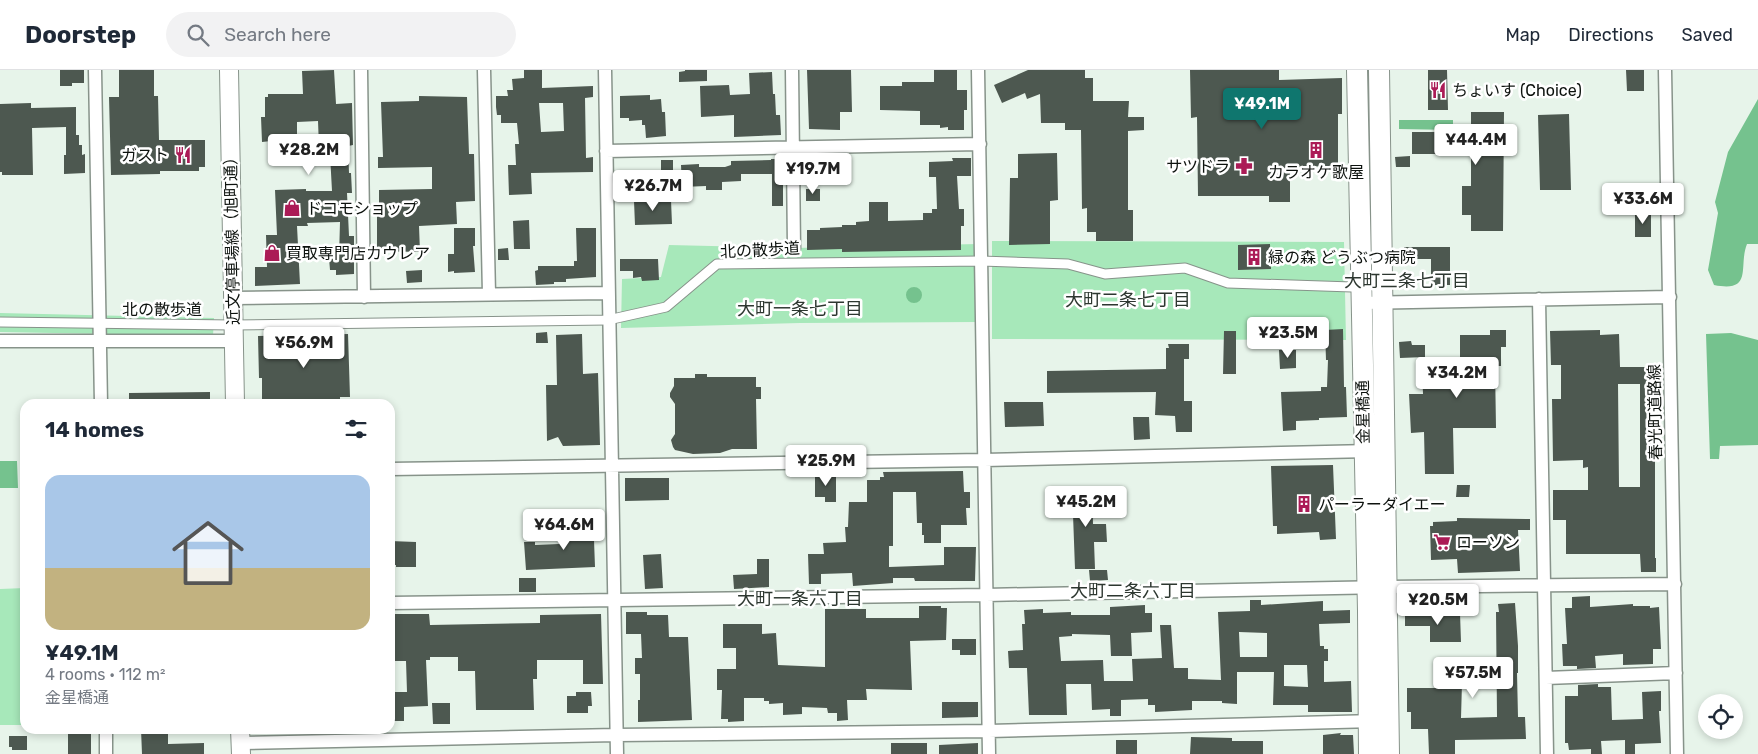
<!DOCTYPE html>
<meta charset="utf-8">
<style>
:root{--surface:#fff;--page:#f2f2f3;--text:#1f2937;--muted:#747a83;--line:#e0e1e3;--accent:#0f766e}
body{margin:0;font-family:Rubik,"Noto Sans JP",sans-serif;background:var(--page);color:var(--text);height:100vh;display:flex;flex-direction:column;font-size:19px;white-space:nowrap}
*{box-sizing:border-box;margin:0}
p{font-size:16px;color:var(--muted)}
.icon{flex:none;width:28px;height:28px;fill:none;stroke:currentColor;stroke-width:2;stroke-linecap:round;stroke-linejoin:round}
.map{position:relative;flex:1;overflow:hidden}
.side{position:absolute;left:20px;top:329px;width:375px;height:335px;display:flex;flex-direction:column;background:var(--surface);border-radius:15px;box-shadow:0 2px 8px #0003}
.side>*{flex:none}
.controls{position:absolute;left:1698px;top:624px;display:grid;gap:10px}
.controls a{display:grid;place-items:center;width:45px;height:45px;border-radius:50%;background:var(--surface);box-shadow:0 2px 8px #0003;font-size:25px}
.price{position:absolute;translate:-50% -42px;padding:0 11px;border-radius:5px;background:#fff;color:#222;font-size:16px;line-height:32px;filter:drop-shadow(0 1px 2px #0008)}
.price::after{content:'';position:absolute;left:50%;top:30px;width:15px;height:11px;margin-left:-8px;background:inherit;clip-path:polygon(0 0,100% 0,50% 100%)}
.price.current{background:var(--accent);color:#fff}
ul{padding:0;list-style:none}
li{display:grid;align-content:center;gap:10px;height:265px;padding:0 25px}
li span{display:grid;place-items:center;height:155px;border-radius:15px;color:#555}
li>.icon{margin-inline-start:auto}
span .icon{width:90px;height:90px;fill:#fffc;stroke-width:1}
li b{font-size:21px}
h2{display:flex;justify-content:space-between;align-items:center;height:60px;padding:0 25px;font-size:21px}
header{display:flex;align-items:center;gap:30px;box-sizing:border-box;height:70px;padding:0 25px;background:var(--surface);border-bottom:1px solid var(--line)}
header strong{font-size:24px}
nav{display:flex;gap:28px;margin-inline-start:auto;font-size:18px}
.search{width:350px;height:45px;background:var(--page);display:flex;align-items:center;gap:12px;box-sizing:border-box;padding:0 18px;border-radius:28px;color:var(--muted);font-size:19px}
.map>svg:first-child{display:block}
.green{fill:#a7e8ba}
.water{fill:#75c28e}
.building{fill:#4d5850;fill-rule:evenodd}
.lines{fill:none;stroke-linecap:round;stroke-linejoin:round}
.pedestrian-casing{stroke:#87938a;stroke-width:11}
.minor-casing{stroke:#87938a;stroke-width:15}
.secondary-casing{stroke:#87938a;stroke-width:20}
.primary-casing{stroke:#87938a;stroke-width:22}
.pedestrian{stroke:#fff;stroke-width:9}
.minor{stroke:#fff;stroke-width:12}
.secondary{stroke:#fff;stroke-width:18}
.primary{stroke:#fff;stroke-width:20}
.labels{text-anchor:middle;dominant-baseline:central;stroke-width:5;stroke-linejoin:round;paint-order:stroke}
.poi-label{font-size:16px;fill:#0d120e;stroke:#fff;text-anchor:start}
.street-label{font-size:16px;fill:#0d120e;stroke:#fff}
.neighbourhood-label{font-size:18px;fill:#2d3730;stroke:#fff}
</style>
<header>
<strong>Doorstep</strong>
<div class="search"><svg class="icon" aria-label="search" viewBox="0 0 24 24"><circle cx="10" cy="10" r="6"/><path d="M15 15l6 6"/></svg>Search here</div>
<nav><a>Map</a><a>Directions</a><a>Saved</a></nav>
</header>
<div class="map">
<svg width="1758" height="684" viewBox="0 0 1758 684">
<rect width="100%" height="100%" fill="#e7f4ea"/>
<path class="green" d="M992 171 1344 172 1346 270 992 269Z
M978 174 976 252 800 253 621 258 622 209 661 207 669 175 794 178Z
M0 243 214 248 213 266 0 262Z
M25 518V655H0V519Z"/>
<path class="water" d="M1758 29V174H1747C1738 196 1754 223 1714 215L1708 200 1718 143 1715 132 1728 82Z
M1399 50H1453V60L1399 59Z
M906 225a8 8 0 1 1 16 0a8 8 0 1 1-16 0Z
M1731 263 1758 270V375L1720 376 1719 389H1710L1706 264Z
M0 391H17L18 418H0Z"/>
<path class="building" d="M60 0H84V13H72V16H60Z
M119 0H154V26H158L159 70H205V97H199V101H160V104L111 105 109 27H119Z
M334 0 336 34 352 33 353 75 348 76 349 103H351L352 123H347L349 166H354V204L336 205V200H330L329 188H339L340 152 307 153 308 156H297L300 214 255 216V197H267L266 165H277L275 120 306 119V121H332L330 84H323V77H319L318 51 297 52V84L272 85 271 71 262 72 261 47H265V27H268V24H303L302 1Z
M524 0H542V18L593 16V27L585 28 586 88 593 87V102L531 103 532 124 509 125 508 95H516L515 74H519L517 53H501V45H497L496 37V26H508L507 20H513L512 9 524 8ZM539 33H563L564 61 541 62Z
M685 0H707V11L679 12V2L685 1Z
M807 0H851L852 42H840V60L809 59Z
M934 0H957V20H967V40H964V60H948V57L940 58V55H920V41L880 40V16H902V12H934Z
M1028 0H1085V8H1093V31H1129L1128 47H1144V60L1128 61V140H1133V171H1096V162H1087V138L1082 139 1081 60H1065V53H1041L1040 24 1027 29 1025 23 1002 33 994 15Z
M1190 0H1279V10L1342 8V44H1338V96L1290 97V132H1269V126H1198L1197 47 1191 48Z
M1428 0H1447L1448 40H1428Z
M1626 0H1644V21H1627Z
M772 2 773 24H775L776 45H780L781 65 734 67V45L701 47 700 16 729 15 730 25 750 24 749 3Z
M650 25V30L661 29 662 42H665L666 66 646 68 645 55H642V50L629 51V48H620V26Z
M419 26 467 27 469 84H474L475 131 456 132 457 154 419 156 420 182 377 181V134H379V120L432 119V97L378 98V87H383L381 32 419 31Z
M31 33V38L76 37V65H79V75H82V85L85 84V103L64 104V85H66V57L32 58 33 105H2V102H0V34Z
M1471 42H1504L1503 161H1471V145H1462V116H1471V86L1461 85V84H1412V62H1449V66H1471Z
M1569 44 1571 120H1540L1538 45Z
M1057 83 1058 130 1050 131V174L1009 175 1010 108H1018V84Z
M1410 86V97H1396L1395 87Z
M952 88H971V106H957L959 139H964V156H961V180L842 182V179L807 180V160H820V158L842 157V155H856V152L869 151V132H888V151L923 150V143H932V139H937L936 107H929V92L953 91Z
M771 89H783V136H772V104H741V111L722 112V120H706V116L682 117 681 95 699 94V97H725L731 95V91L771 90Z
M661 90H673V102H661Z
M806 119H820V131H806Z
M671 130 672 154 635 155 634 131Z
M1635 143H1651V167H1635Z
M529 150 530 179H514L513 151Z
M454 158H475V176H473L475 202 454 203V201L448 202V184H454Z
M576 158H596V207L566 209V212H554V214L536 215 535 201 538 200V196H574V191H577Z
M1270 174 1271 199 1238 200V175Z
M1404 177H1450V215H1431V189H1404Z
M508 178 509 190H498V179Z
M620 189H658L659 210 642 211 641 207 633 208V201H620Z
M422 200V212L407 213 406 201Z
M1343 259 1344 317H1346L1347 347 1319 348V350L1296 351V360L1283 361 1281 322 1321 321V317H1327L1328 290H1326L1325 260Z
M1490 260H1506V277H1501V296H1495L1496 358H1453L1454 404H1425L1424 362 1411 363 1409 324H1423L1422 296 1460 295V265H1490Z
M1600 260V265L1619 264 1620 297H1655V488H1656V502H1641L1640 484H1566V450H1553V420H1588V397L1583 398V390L1553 391 1552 329H1561V295H1551L1550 261ZM1618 314H1640V417H1619Z
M1224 261H1236V304H1223Z
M547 262 548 273H536V263Z
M348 264 350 327H340V334H267V329H262V308H259L258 266Z
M582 264 583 304 598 303 600 375 563 376 558 367 547 371 546 315H557L556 265Z
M1411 271 1412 275H1425V287L1400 288 1399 272Z
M1168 274H1189V289H1184V331H1192V362H1176L1175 346 1155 345 1156 322 1047 323V301L1166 299V278H1169Z
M1279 280H1296V298L1280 299Z
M695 304H707V307H756V317H761V329H756L757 379H732L720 383 693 384 675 380 673 377 671 370 675 364V334L670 327V323L674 316V308H695Z
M210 322V334H129V323Z
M1004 332H1043L1044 356 1005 357Z
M1133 347H1149L1150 369 1134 370Z
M1333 395 1336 469 1320 470 1319 462 1277 464V456H1273L1271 396Z
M963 401 964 422H970V438H966L967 455H941V473H924V465H922V453H917L916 422H893V476H889V497L944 495V477H976L975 511H915L914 508H893V513L853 516 852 503 821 504V514H809L808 484H824L823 473 846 472 845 457H848L849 432H867V410H880V407H884L883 402Z
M815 404H836V432H825V427H815Z
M625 408H669V430L625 431Z
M1457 415H1470L1469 427H1456Z
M1092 416 1093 454H1106L1107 472H1094L1095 499H1075L1072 417Z
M1457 448 1530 449V460H1518L1520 501 1458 503 1457 489 1431 490 1430 456H1433V452L1457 451Z
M559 458H600V469L594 470 595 497 526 500 524 472H535V475L559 474Z
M390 471 416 472V497H396V495H390Z
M661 484 663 518 645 519 643 485Z
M757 489H769V517L734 519 733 505 757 504Z
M1089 500H1107L1108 510 1090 511Z
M519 508H536V522H519Z
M1590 526V537L1633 534V536H1650V538L1659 537 1661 579H1653V594L1623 595V584L1595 586 1596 598 1577 599V596H1563L1562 574H1567L1565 538H1572V527Z
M1250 530H1261V535L1323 531V541L1350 540V553L1319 554 1320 576H1324V579H1328V591H1324V612L1351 611 1352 642H1308V635H1273L1274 602H1237V634L1222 633V631H1192V640L1155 642V635H1148V629L1121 630V646H1110V639L1092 640 1091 614H1066L1067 645H1029L1027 598H1009L1008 581 1023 580 1022 554H1025L1024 540 1043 539V543L1071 542V545H1110V537L1145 535V543H1152V562L1131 563 1132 586H1111L1110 565 1072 564V566L1059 567 1061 591 1103 590 1104 611H1133L1132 589 1162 588 1160 555H1171L1174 598H1188V609L1221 610 1218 542 1250 541ZM1239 562 1267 563V587H1240ZM1284 595H1307L1308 617 1284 616Z
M1515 533 1518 576V603H1517L1518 647H1525L1526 669 1455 670V684H1429L1428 659H1411V642H1407V618H1438V613H1462L1461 648 1497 647 1496 542H1499L1498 534Z
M919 536H941V538H947L946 570 910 571 912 620 866 619 867 630H847L848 650 837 651V643H828L827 638 802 637V644L783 645V633L769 634V631H764V628H744V651L728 652V649H721L722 620H717V599H736V578H723V554H762V564L776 563 778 595 825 597V539H866V548H919Z
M626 542H647V545H668L669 567H688L692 650 638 652V630H640V604H635V588H642L641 564H626Z
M1460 543 1461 572H1430V556H1405V544Z
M390 544H429L430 555 540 553V545L601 544 603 614H583V590H537V609H533L534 640H476L475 601H458V587H430V590H426L428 636 404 637V651H391L390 622H407L406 591H390Z
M952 569H976V585H960V580H952Z
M1598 614V617H1611L1612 650 1643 649 1642 622 1661 621V641H1659L1661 673 1635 674V684H1625V670L1601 671 1602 684H1591V679L1569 680 1568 673H1565V626H1578V615Z
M576 622H591L592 636H588V643H567V626H576Z
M942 632H978V647L942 648Z
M432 633H450V654H433Z
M68 659H91V684H68Z
M141 659H168V674L204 673V684H142Z
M1341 663 1340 665H1353L1354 684H1323V665Z
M9 666H27V680H12V677H9Z
M1191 667 1232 668V671H1263V684H1190Z
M1116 670H1137V684H1116Z
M891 673H927V684H891Z
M978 673V684H939V675Z"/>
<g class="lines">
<g class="pedestrian-casing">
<path id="pedestrian" d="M0 252 233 255 608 250 666 237 717 194 981 191 1068 194 1105 204 1185 198 1228 213 1352 217"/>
</g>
<g class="minor-casing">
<path id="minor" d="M95 0 101 334
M361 0 364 227
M484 0 489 224
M605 0 617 684
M792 0 794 178
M978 0 989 684
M1665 0 1677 684
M606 81 980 74
M233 228 608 223
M1539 229 1547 684
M1361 233 1670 227
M0 271H234
M390 399 984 390 1370 381
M390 533 986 525 1387 517 1675 514
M1546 608 1676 603
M106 659V684
M240 673 616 665 989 661 1375 651"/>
</g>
<g class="secondary-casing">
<path id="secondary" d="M229 0 235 334
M240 659 241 684"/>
</g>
<g class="primary-casing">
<path id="primary" d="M1357 0 1368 541 1369 684
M1379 0 1389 684"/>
</g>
<use href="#pedestrian" class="pedestrian"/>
<use href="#minor" class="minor"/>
<use href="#secondary" class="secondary"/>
<use href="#primary" class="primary"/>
</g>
<defs>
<g id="restaurant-bare" transform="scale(1.35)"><path d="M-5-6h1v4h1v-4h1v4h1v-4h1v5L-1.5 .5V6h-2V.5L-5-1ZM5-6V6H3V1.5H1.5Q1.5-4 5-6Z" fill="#ab1b56" stroke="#fff" stroke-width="2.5" paint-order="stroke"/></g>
<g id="building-bare" transform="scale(1.35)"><path d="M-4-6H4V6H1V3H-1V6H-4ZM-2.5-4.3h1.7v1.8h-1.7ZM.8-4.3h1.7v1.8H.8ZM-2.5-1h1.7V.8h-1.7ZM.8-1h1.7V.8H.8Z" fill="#ab1b56" stroke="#fff" stroke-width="2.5" paint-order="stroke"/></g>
<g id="pharmacy-bare" transform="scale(1.35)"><path d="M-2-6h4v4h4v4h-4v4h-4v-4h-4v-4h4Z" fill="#ab1b56" stroke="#fff" stroke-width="2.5" paint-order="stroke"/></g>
<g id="shop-bare" transform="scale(1.35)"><path d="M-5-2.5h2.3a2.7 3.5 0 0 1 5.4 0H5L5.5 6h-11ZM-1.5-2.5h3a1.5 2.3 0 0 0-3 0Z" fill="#ab1b56" stroke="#fff" stroke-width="2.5" paint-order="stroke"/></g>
<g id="supermarket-bare" transform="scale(1.35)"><path d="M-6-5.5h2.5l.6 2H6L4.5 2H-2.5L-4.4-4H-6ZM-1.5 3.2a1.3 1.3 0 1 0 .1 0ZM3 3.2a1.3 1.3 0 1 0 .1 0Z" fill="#ab1b56" stroke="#fff" stroke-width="2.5" paint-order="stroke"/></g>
</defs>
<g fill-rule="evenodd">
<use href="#restaurant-bare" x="1438" y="20"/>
<use href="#building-bare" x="1316" y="80"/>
<use href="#restaurant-bare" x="183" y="85"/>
<use href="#pharmacy-bare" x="1244" y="96"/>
<use href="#shop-bare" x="292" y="138"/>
<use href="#shop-bare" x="272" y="183"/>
<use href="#building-bare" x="1254" y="187"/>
<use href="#building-bare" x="1304" y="434"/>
<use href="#supermarket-bare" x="1442" y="472"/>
</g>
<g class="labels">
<g class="poi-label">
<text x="1452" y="20">ちょいす (Choice)</text>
<text x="169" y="85" text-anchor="end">ガスト</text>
<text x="1230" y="96" text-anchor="end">サツドラ</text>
<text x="1316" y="102" text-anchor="middle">カラオケ歌屋</text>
<text x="306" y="138">ドコモショップ</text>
<text x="286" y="183">買取専門店カウレア</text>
<text x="1268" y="187">緑の森 どうぶつ病院</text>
<text x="1318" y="434">パーラーダイエー</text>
<text x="1456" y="472">ローソン</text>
</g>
<g class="street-label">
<text transform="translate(232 167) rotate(-91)">近文停車場線（旭町通）</text>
<text transform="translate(760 180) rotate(-3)">北の散歩道</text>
<text x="162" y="239">北の散歩道</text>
<text transform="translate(1363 342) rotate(-91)">金星橋通</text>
<text transform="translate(1655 342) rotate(-91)">春光町道路線</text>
</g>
<g class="neighbourhood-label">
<text x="1407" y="211">大町三条七丁目</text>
<text x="1128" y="230">大町二条七丁目</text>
<text x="800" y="239">大町一条七丁目</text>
<text x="1133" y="521">大町二条六丁目</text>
<text x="800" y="529">大町一条六丁目</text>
</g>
</g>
</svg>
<div class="controls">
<a><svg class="icon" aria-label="locate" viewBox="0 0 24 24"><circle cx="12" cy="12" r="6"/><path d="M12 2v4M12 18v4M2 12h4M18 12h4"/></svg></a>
</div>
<b class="price current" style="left:1262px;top:60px">¥49.1M</b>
<b class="price" style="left:1476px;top:96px">¥44.4M</b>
<b class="price" style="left:309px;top:106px">¥28.2M</b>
<b class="price" style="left:813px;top:125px">¥19.7M</b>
<b class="price" style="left:653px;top:142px">¥26.7M</b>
<b class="price" style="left:1643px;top:155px">¥33.6M</b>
<b class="price" style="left:1288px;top:289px">¥23.5M</b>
<b class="price" style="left:304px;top:299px">¥56.9M</b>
<b class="price" style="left:1457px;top:329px">¥34.2M</b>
<b class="price" style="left:826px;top:417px">¥25.9M</b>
<b class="price" style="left:1086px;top:458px">¥45.2M</b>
<b class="price" style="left:564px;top:481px">¥64.6M</b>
<b class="price" style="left:1438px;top:556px">¥20.5M</b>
<b class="price" style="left:1473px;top:629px">¥57.5M</b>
<section class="side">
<h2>14 homes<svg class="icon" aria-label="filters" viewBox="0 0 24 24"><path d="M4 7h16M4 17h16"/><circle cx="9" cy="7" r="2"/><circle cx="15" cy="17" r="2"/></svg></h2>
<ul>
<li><span style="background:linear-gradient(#a9c7e8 60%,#c2b280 0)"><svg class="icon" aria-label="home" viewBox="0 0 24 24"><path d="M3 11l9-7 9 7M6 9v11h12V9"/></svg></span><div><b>¥49.1M</b><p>4 rooms · 112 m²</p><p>金星橋通</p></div></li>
</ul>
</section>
</div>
